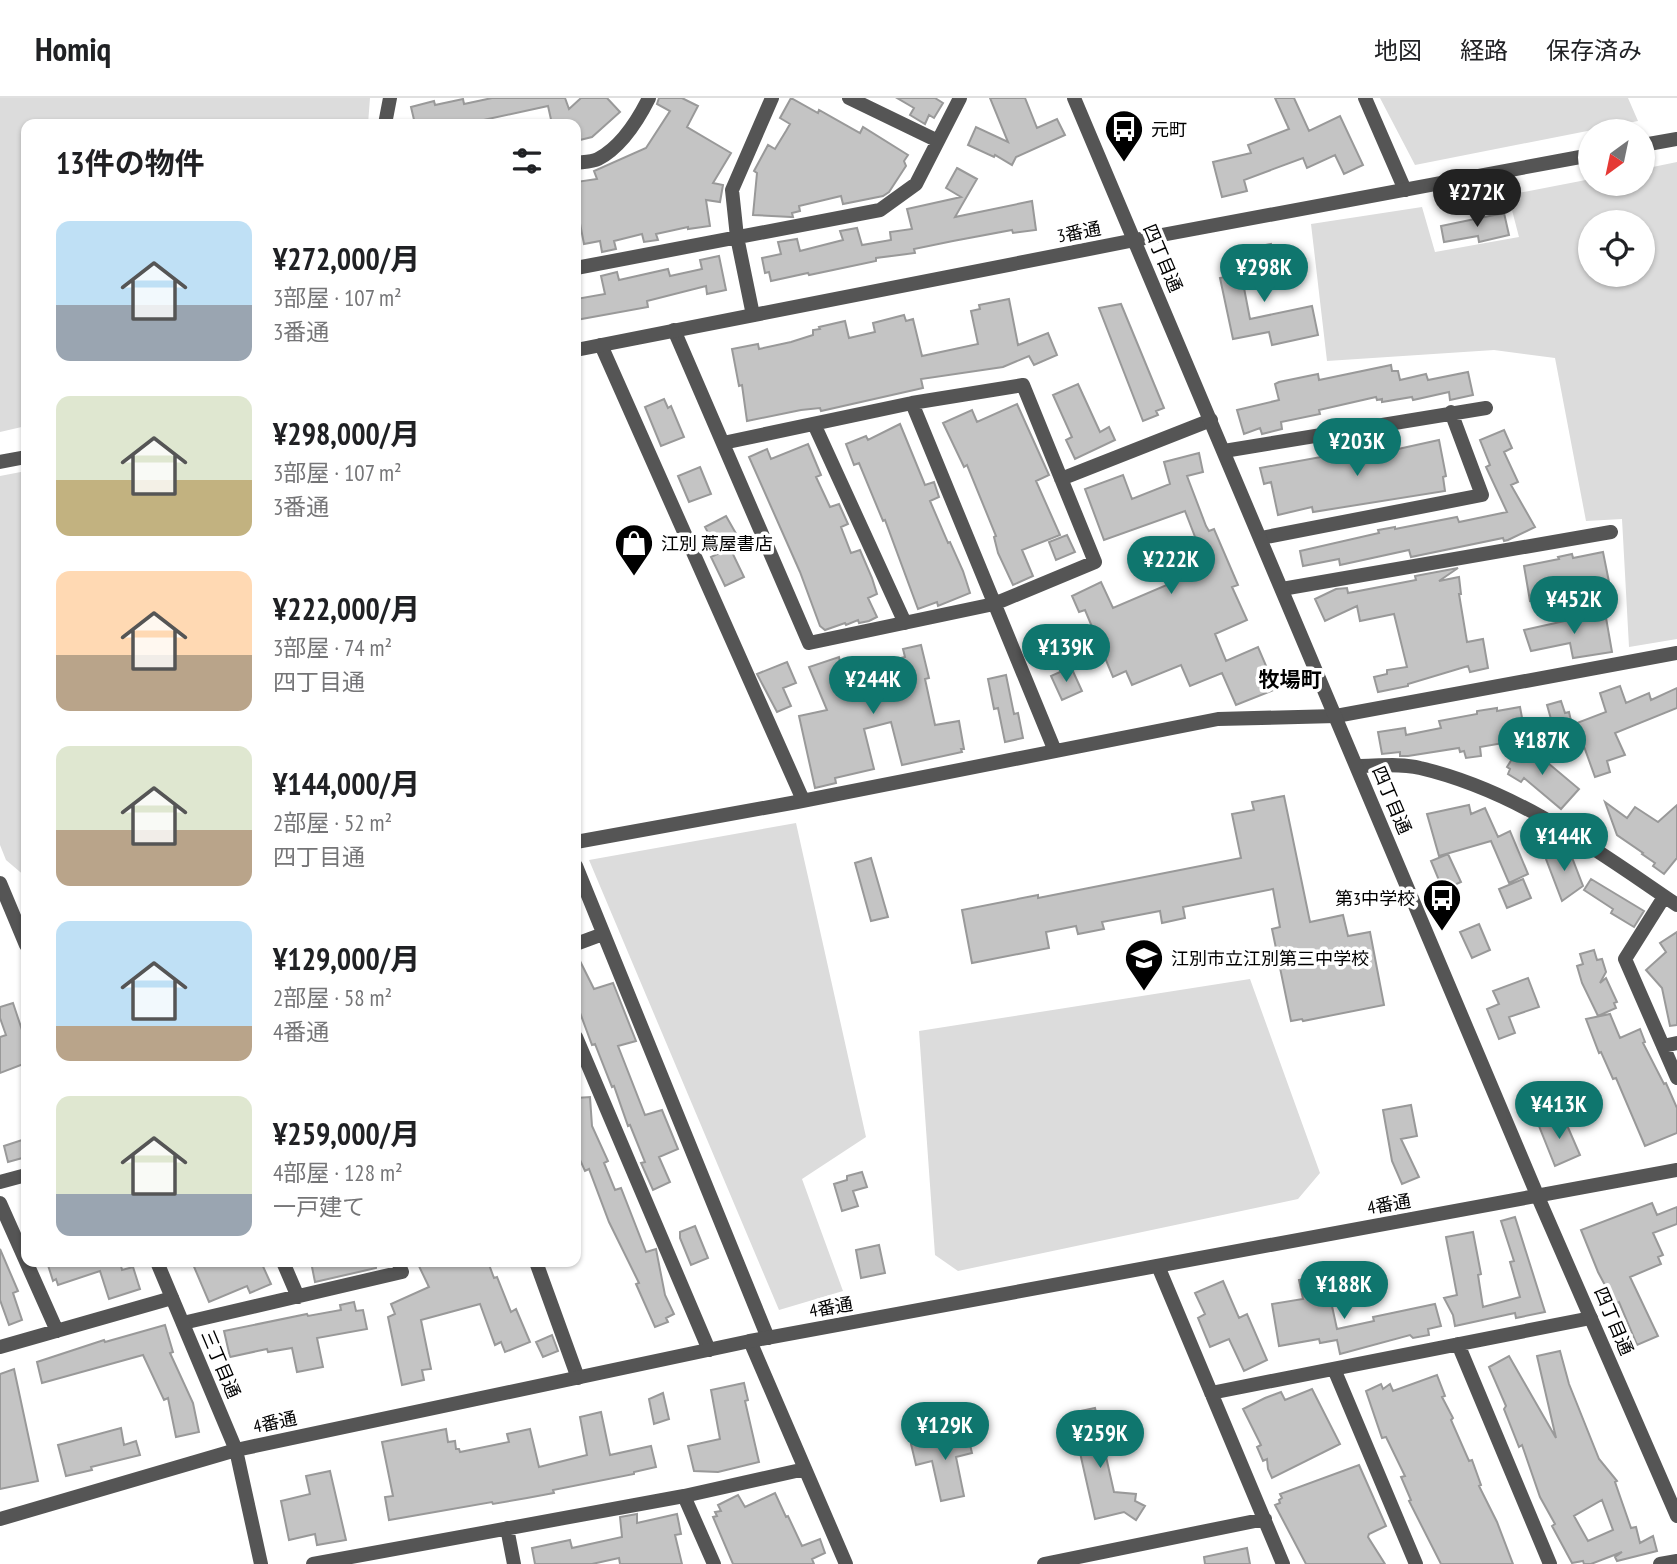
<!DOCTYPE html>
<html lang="ja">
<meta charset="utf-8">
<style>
:root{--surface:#fff;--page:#f2f2f2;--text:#202124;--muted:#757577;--line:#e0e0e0;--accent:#0f766e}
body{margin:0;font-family:"PT Sans Narrow","Noto Sans JP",sans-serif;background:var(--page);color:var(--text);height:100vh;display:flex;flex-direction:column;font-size:26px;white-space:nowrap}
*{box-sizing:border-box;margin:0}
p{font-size:23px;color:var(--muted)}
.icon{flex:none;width:38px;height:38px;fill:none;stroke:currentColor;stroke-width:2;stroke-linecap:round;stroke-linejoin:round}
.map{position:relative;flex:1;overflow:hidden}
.panel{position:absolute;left:21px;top:21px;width:560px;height:1148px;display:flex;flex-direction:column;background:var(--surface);border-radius:14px;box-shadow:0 2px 5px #0004}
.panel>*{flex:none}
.needle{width:46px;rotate:213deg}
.buttons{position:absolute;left:1578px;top:21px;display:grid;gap:14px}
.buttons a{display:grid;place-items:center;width:77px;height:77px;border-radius:50%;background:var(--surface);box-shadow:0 2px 5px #0004;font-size:35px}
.price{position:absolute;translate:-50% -60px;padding:0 16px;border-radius:24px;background:var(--accent);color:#fff;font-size:23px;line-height:46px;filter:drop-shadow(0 2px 4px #0008)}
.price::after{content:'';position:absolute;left:50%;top:42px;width:21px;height:16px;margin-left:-10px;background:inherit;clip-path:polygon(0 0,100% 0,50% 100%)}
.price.current{background:#222;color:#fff}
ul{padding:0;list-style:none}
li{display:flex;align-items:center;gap:21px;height:175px;padding:0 35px}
li span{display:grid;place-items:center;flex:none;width:196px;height:140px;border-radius:14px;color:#555}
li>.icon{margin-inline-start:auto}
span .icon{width:84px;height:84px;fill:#fffc;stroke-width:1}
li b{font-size:30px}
h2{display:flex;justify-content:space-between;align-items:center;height:84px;padding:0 35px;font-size:30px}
header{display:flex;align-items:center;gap:42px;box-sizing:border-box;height:98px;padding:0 35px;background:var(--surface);border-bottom:2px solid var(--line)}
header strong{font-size:33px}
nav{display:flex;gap:38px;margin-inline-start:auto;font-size:24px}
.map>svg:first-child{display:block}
.green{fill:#dcdcdc;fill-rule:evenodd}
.building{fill:#c4c4c4;stroke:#999;stroke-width:2;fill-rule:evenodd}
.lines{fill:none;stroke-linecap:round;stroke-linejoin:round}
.minor{stroke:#555;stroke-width:14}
.tertiary{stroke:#555;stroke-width:14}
.labels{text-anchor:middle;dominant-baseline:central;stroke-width:7;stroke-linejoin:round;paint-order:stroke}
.poi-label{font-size:18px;fill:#000;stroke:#fff;text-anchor:start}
.street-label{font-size:18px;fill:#000;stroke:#fff}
.quarter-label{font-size:21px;font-weight:bold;fill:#000;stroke:#fff}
</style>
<header>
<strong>Homiq</strong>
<nav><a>地図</a><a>経路</a><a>保存済み</a></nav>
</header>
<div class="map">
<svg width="1677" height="1466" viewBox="0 0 1677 1466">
<rect width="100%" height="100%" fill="#fff"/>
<path class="green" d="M0 0H370L368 26H26V328L0 334Z
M1380 0H1628L1638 23 1415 67Z
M1677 64V541L1629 549 1622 421 1586 423 1555 260 1494 252 1327 263 1311 126 1422 109 1435 154 1519 139 1508 97 1591 81V86H1643V71ZM1591 124H1643V177H1591Z
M26 373V779L6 762 0 747V378Z
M796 725 866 1039 802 1081 843 1193 779 1212 589 762Z
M1250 881 1320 1075 1298 1101 958 1173 935 1157 919 933Z"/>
<path class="building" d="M492 0H565L569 11 581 0H607L620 14 592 39 576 43V26H552L548 8 465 26H415L411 9 434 3 435 7 463 1 464 6Z
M659 0H682L698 8 687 29 731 55 713 85 723 87 720 104 706 102 710 128 688 131V129L656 136 658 142 644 144 642 136 614 143 616 151 602 154 600 143 584 146 576 105V84L597 81 594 73 646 50 670 13 657 6Z
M791 0 818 15 819 12 860 35 863 29 908 57 904 63 906 68 889 94 883 98 843 106 841 98 799 108 800 113 792 115 793 119H791L753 117 757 75 754 73 768 47 775 51 786 33 790 26 780 20Z
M897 0H935L943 5 934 20 929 17 925 26 910 17 914 10Z
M990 0H1025L1037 30 1057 21 1065 37 1016 59 1012 67 995 57 994 59 968 47 976 29 1008 44Z
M1275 0H1294L1309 33 1340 18 1363 67 1344 76 1335 57 1307 70 1303 60 1244 82 1247 93 1222 99 1213 64 1251 55 1248 47 1289 31Z
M957 70 977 81 955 119 1032 103 1036 132 1013 135 1012 132 953 143 914 151 915 155 876 160V163L809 177 808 175 771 183 769 174 765 175 762 160 781 156 778 144 797 141 800 153 843 142 840 133 857 130 862 147 891 142 890 134 912 131 907 111 961 99 946 90Z
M1504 115 1509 137 1479 144 1478 138 1444 144 1441 128Z
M1271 146 1279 182 1244 190 1250 221 1312 208 1318 237 1272 247 1269 234 1233 241 1220 180 1255 172 1250 150Z
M719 158 726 192 707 196 706 188 647 203 648 209 576 222V201L605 196 601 178 617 174 619 182 668 171 670 178 702 171 700 162Z
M1009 201 1018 247 1048 235 1057 257 1034 267 1029 258 1003 269 921 281 923 290 821 313 820 310 801 312 747 323 742 287 739 288 732 251 758 246 759 251 791 244 813 237V232L820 231 819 229 845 223 849 240 875 234 873 225 904 217 906 223 913 221 922 258 978 246 971 213 980 211 979 207Z
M1121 206 1164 310 1156 313 1158 317 1143 323 1099 210Z
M1391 267 1392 273H1398L1400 282 1426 276 1428 282 1468 274 1473 297 1450 302 1449 294 1413 302 1412 299 1382 304V301L1377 302 1376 299 1319 312 1320 316 1281 324 1282 331 1262 336 1260 330 1244 336 1237 312 1279 302 1275 286 1279 284 1318 276 1319 282Z
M1078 286 1100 334 1109 329 1115 342 1075 361 1066 342 1072 339 1053 297Z
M664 301 668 310 671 308 684 339 661 348 645 309Z
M1017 306 1049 377 1036 383 1060 437 1022 452 1033 478 1013 487 998 455 994 439 996 438 967 367 964 369 943 325 972 312 977 324Z
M900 326 925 387 934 384 939 399 930 403 948 445 950 444 963 473 970 495 938 508 937 504 918 511 885 422 883 423 859 365 854 367 846 346 866 338 868 342Z
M1504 332 1512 350 1504 354 1518 384 1511 387 1535 429 1508 442 1504 443 1503 440 1411 459 1409 452 1340 467 1339 461 1303 468 1300 453 1370 437 1379 435 1378 432 1395 429V431L1457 419 1459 424 1507 414 1486 369 1490 367 1480 342Z
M1439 342 1446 378 1443 379 1445 393 1313 414 1312 409 1278 417 1271 384 1264 386 1260 370 1365 351 1382 349V353L1398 351Z
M808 346 821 377 816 379 830 409 839 406 848 426 841 429 851 455 860 452 872 480 877 496 868 500 877 519 869 523 859 525 858 522 846 527 845 525 825 532 820 528 800 474 749 359 767 351 771 361Z
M1199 355 1203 374 1187 378 1206 428 1209 433 1214 431 1238 487 1232 489 1247 522 1215 536 1226 563 1258 549 1276 591 1236 607 1222 575 1190 588 1181 567 1132 587 1126 573 1113 579 1085 512 1079 514 1072 498 1101 484 1113 510 1202 472 1192 445 1197 444 1185 413 1104 442 1085 391 1123 377 1132 401 1170 386 1164 364Z
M700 369 711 396 689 404 678 378Z
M726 418 738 439 716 450 705 429Z
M1067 437 1075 454 1056 462 1049 444Z
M730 450 744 479 725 488 711 459Z
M1603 454 1610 489 1601 490V493L1530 503 1524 468 1559 461 1558 459 1572 456 1573 460Z
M1458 470 1439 483 1459 479 1461 496H1459L1467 544 1483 541 1488 570 1470 574 1468 568 1408 586V588L1378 594 1374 579 1387 576V572L1407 569 1394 516 1360 523 1357 508 1325 523 1315 501 1336 491 1347 490 1348 495 1416 482 1415 478Z
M1605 514 1612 554 1573 560 1570 545 1531 553 1524 532Z
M921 547 929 580 925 581 935 627 959 623 964 651H961L962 654 902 667 891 624 864 631 874 671 835 680 836 685 815 690 799 618 827 612 809 569 839 559 841 568 862 564 863 569 905 559 903 551Z
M787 564 796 585 783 590 791 608 777 614 757 576Z
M1071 569 1082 593 1062 602 1051 578Z
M1006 577 1014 616 1018 615 1023 640 1005 644 998 610 994 611 988 581Z
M1620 588 1626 605 1649 595 1651 602 1677 590V610L1615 635 1625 657 1607 663 1610 674 1595 679 1582 643 1562 648 1557 627 1553 628 1547 607 1561 603 1565 615 1569 614 1572 627 1606 614 1600 595Z
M1520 609 1526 641 1480 649 1481 658 1466 660 1464 653 1460 654 1459 650 1408 658H1400V654L1382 656 1378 634 1405 630 1406 637 1441 630 1439 623 1477 616V613L1497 610V613Z
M1520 648 1548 665 1579 691 1561 711 1524 680 1521 684 1508 676 1510 671 1507 669Z
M1284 698 1310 824 1343 817 1348 838 1370 834 1384 907 1303 923 1302 921 1291 923 1272 831 1280 829 1273 791 1183 809 1185 820 1162 825 1160 813 1102 824 1104 831 1078 836 1076 828 1046 834 1049 850 972 865 962 812 1038 797V800L1241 760 1232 716 1254 712 1252 704Z
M1605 704 1627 720 1635 709 1658 724 1677 707V760L1664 776 1653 768 1655 765 1642 756 1643 755 1617 737Z
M1469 707 1471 716 1485 710 1498 739 1510 733 1528 776 1509 785 1491 743 1439 758 1427 716Z
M1564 748 1571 757 1583 788 1562 803 1546 761Z
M1448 756 1461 784 1443 792 1431 763Z
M871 760 888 819 871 823 855 765Z
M1523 781 1531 800 1507 810 1499 791Z
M1591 781 1644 813 1634 829 1611 815 1613 811 1584 792Z
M1479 826 1490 852 1472 860 1460 834Z
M1677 834V927L1670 928 1662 890 1646 872 1666 854 1660 845Z
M1594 852 1597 862 1602 861 1606 874 1600 885 1606 880 1617 904 1614 905 1616 910 1598 918 1582 885 1577 868 1583 866 1580 856Z
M576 855 594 891 613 885 636 943 618 948 645 1017 662 1012 678 1051 659 1059 670 1084 653 1092 641 1065 645 1064 630 1027 628 1028 614 988 612 989 595 946 592 947 576 904Z
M1528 880 1539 909 1509 919 1515 935 1499 941 1487 911 1499 906 1493 893Z
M13 905 26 944V965L0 975V939L6 937 0 920V909Z
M1610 916 1620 940 1640 931 1645 944 1643 945 1664 986 1666 985 1677 1010V1035L1645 1048 1616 980 1613 981 1601 954 1599 955 1586 921Z
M590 999 592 1028 608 1063 604 1065 615 1092 621 1090 646 1154 656 1151 665 1197 674 1216 666 1220 668 1224 655 1229 636 1186 639 1185 609 1124 589 1071 585 1073 576 1053V1000Z
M1411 1007 1417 1038 1401 1041 1419 1079 1402 1086 1392 1063 1383 1012Z
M1563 1018 1580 1057 1555 1068 1539 1028Z
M22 1042 26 1059 8 1064 4 1048Z
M862 1074 867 1089 853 1093 858 1108 842 1113 834 1086 847 1082V1078Z
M1652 1105 1657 1117 1677 1109V1126L1653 1135 1663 1157 1658 1159 1661 1166 1630 1179 1658 1238 1637 1247 1619 1204 1615 1206 1598 1174 1581 1132Z
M1515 1119 1545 1214 1516 1220 1515 1215 1455 1228 1453 1217 1444 1200 1457 1197 1446 1139 1473 1134 1481 1176 1478 1177 1483 1209 1520 1199 1510 1164 1514 1163 1501 1123Z
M695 1128 708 1160 691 1167 680 1140V1134Z
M879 1147 885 1175 861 1180 856 1152Z
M0 1151 18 1193 13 1195 22 1222 9 1227 0 1202Z
M47 1164H120L122 1172 133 1169 140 1191 109 1201 100 1173 58 1187 56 1181 53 1183Z
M192 1164H261L271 1186 250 1195 247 1188 209 1204Z
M311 1164H376V1170L315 1184Z
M417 1164H488L494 1180 497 1179 511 1214 516 1211 530 1244 505 1254 501 1244 495 1247 480 1206 421 1222 431 1271 422 1272 424 1282 402 1287 388 1219 395 1216 391 1206 429 1189Z
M1325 1176 1337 1231 1374 1223 1373 1219 1435 1206 1441 1228 1428 1231 1429 1237 1413 1240 1410 1237 1340 1256 1337 1242 1320 1245 1319 1241 1279 1248 1272 1206 1303 1201 1299 1182Z
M1223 1183 1239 1220 1247 1216 1267 1262 1244 1273 1229 1241 1210 1249 1198 1220 1205 1216 1195 1195Z
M354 1204 356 1213 363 1212 367 1231 317 1240 323 1269 297 1274 292 1250 268 1254 267 1251 230 1259 224 1233 307 1216 308 1218 341 1212 340 1207Z
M165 1227 173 1254 170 1255 193 1305 199 1334 176 1339 168 1300 164 1302 143 1257 42 1285 37 1264 104 1242 105 1244Z
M552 1237 558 1253 543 1259 536 1244Z
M1560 1253 1569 1286 1599 1361 1617 1383 1615 1384 1631 1430 1636 1429 1640 1445 1653 1438 1657 1453 1617 1463 1615 1459 1622 1454 1591 1466H1584L1583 1463 1572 1465 1552 1428 1555 1426 1540 1399 1522 1347 1519 1349 1504 1311 1506 1308 1489 1269 1509 1258 1556 1340 1537 1258ZM1602 1402 1613 1432 1588 1443 1574 1418Z
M14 1271 38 1383 0 1391V1276Z
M1437 1277 1445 1298 1442 1299 1453 1320 1451 1322 1469 1363 1472 1362 1481 1387 1479 1388 1497 1424 1513 1466H1441L1409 1403 1411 1402 1401 1379 1405 1378 1386 1339 1382 1340 1366 1293 1381 1286 1383 1291 1390 1286 1393 1293Z
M744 1285 748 1302 745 1303 759 1364 718 1374 694 1373 688 1348 720 1341 711 1292Z
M1312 1291 1340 1346 1272 1380 1268 1371 1267 1361 1263 1363 1257 1349 1261 1347 1243 1311 1265 1300 1281 1294 1285 1302Z
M663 1295 669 1321 654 1326 649 1301Z
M1095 1310 1114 1394 1136 1396 1135 1403 1145 1408 1136 1422 1124 1414 1095 1421 1071 1315Z
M601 1314 610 1357 651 1348 656 1369 634 1374V1376L553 1392 554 1395 527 1400 493 1406 492 1404 389 1422 385 1399 393 1398 382 1344 446 1331 448 1344 455 1343 456 1351H459L460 1354 509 1344 507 1336 530 1331 539 1369 587 1357 580 1319Z
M121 1330 124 1347 136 1343 140 1357 91 1369 92 1372 66 1378 58 1347Z
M967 1334 972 1355 956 1359 964 1398 941 1403 932 1363 916 1367 911 1346Z
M1359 1367 1386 1428 1369 1436 1368 1439 1385 1466H1306L1275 1407 1280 1405 1279 1402 1282 1400 1280 1396Z
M330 1373 346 1442 317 1447 315 1436 289 1442 281 1403 310 1396 306 1378Z
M775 1395 786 1419 788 1418 802 1448 820 1441 825 1455 812 1461 814 1466H733L713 1419 717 1418 715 1414 721 1413 718 1407 738 1397 745 1409Z
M637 1416V1425L677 1416 681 1436 675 1437 682 1466H620L619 1460 592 1466H535L532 1450 570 1442 572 1450 622 1439 620 1419Z
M1247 1450 1250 1466H1205L1204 1459Z"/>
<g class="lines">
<path class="minor" d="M849 0 938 43
M1365 0 1405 92
M385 26 390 0
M576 65C582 64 592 64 598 61 621 49 638 22 649 0
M576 170 880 112 916 86 960 0
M753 217 737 139 732 92 772 0
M674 232 809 545 994 506 1095 464 1023 287 912 305 723 345
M601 247 803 702
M912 305 1055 653
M814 326 905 525
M1224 353 1486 310
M1061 381 1211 322
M1261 440 1482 397 1451 314
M1282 491 1611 434
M1357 668C1377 668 1401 665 1420 670 1518 693 1596 752 1677 807
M576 744 797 704 1218 621 1336 618 1677 555
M576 768 768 1240
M1664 799 1625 861 1677 980
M576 846 603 836
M576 939 709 1252
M1663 948 1677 945
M0 1084 26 1077
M0 1105 57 1233
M283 1164 298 1199
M536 1164 578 1280
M1158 1168 1283 1466
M183 1225 402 1174 398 1164
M750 1243 846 1466
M1458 1246 1550 1466
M0 1249 172 1200
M1334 1271 1416 1466
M1211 1295 1591 1220
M684 1398 714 1466
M507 1430 514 1466
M313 1466 684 1398 805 1371
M1044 1466 1265 1421
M1660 1466 1677 1463"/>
<path class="tertiary" d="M1074 0 1538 1099 1677 1418
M1643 47 1677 41
M576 252 1135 142 1591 57
M0 364 26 359
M0 785 26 847
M157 1164 236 1352 261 1466
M0 1421 236 1352 750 1243 1677 1072"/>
</g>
<defs>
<g id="bus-pin" transform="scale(2.0125)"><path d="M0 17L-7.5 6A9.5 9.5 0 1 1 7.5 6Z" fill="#000" stroke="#fff"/><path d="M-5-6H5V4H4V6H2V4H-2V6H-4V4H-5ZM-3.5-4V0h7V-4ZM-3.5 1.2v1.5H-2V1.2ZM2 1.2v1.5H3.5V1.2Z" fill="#fff"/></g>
<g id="shop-pin" transform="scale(2.0125)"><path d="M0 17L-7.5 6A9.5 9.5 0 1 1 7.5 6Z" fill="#000" stroke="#fff"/><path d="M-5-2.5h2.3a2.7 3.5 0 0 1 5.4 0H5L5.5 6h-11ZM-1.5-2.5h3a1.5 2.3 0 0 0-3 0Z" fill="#fff"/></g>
<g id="school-pin" transform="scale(2.0125)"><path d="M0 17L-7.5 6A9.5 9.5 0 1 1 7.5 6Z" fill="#000" stroke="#fff"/><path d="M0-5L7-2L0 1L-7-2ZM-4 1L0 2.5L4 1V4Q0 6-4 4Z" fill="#fff"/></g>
</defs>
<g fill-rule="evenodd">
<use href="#bus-pin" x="1124" y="31"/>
<use href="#shop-pin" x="634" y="445"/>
<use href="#bus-pin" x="1442" y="800"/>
<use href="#school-pin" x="1144" y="860"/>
</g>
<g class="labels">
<g class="poi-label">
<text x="1151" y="31">元町</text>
<text x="661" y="445">江別 蔦屋書店</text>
<text x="1415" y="800" text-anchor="end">第3中学校</text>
<text x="1171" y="860">江別市立江別第三中学校</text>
</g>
<g class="street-label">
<text transform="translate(1079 134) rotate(-11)">3番通</text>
<text transform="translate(1163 160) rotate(67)">四丁目通</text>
<text transform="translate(1392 702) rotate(67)">四丁目通</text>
<text transform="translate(1389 1106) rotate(-10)">4番通</text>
<text transform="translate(831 1209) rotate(-10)">4番通</text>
<text transform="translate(1614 1223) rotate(67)">四丁目通</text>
<text transform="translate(221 1266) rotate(67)">三丁目通</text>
<text transform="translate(275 1324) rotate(-12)">4番通</text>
</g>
<g class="quarter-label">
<text x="1290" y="581">牧場町</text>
</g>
</g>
</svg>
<div class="buttons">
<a><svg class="needle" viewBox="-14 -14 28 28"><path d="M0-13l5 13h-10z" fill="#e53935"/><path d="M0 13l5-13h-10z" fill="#757577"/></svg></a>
<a><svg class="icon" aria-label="locate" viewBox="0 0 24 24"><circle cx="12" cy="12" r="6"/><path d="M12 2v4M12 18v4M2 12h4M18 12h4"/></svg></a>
</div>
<b class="price current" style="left:1477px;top:131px">¥272K</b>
<b class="price" style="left:1264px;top:206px">¥298K</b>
<b class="price" style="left:1357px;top:380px">¥203K</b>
<b class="price" style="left:1171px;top:498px">¥222K</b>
<b class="price" style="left:1574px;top:538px">¥452K</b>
<b class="price" style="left:1066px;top:586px">¥139K</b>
<b class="price" style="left:873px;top:618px">¥244K</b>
<b class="price" style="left:1542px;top:679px">¥187K</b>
<b class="price" style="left:1564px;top:775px">¥144K</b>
<b class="price" style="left:1559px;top:1043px">¥413K</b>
<b class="price" style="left:1344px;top:1223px">¥188K</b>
<b class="price" style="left:945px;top:1364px">¥129K</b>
<b class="price" style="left:1100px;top:1372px">¥259K</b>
<section class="panel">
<h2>13件の物件<svg class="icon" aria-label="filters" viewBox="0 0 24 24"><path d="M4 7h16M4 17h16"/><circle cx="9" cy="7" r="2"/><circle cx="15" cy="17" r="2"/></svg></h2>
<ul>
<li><span style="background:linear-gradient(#bfe0f5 60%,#9aa5b1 0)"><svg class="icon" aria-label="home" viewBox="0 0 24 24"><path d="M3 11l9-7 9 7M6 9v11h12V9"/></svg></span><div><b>¥272,000/月</b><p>3部屋 · 107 m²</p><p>3番通</p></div></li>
<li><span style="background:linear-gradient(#dfe7d0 60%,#c2b280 0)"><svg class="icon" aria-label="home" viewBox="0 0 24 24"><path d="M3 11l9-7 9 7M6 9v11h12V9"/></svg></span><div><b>¥298,000/月</b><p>3部屋 · 107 m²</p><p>3番通</p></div></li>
<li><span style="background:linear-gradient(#ffd9b3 60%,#b9a48a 0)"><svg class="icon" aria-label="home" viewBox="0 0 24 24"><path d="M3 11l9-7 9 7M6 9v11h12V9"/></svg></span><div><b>¥222,000/月</b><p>3部屋 · 74 m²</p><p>四丁目通</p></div></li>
<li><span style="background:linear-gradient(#dfe7d0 60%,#b9a48a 0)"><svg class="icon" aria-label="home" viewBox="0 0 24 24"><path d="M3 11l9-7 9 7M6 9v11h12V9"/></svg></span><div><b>¥144,000/月</b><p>2部屋 · 52 m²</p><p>四丁目通</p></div></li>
<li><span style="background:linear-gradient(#bfe0f5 75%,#b9a48a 0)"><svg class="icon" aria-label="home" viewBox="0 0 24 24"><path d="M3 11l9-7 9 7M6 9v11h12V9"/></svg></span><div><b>¥129,000/月</b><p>2部屋 · 58 m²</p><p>4番通</p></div></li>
<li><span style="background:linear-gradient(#dfe7d0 70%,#9aa5b1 0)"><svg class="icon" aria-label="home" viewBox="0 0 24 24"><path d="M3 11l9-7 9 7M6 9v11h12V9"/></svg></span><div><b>¥259,000/月</b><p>4部屋 · 128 m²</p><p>一戸建て</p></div></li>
</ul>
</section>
</div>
